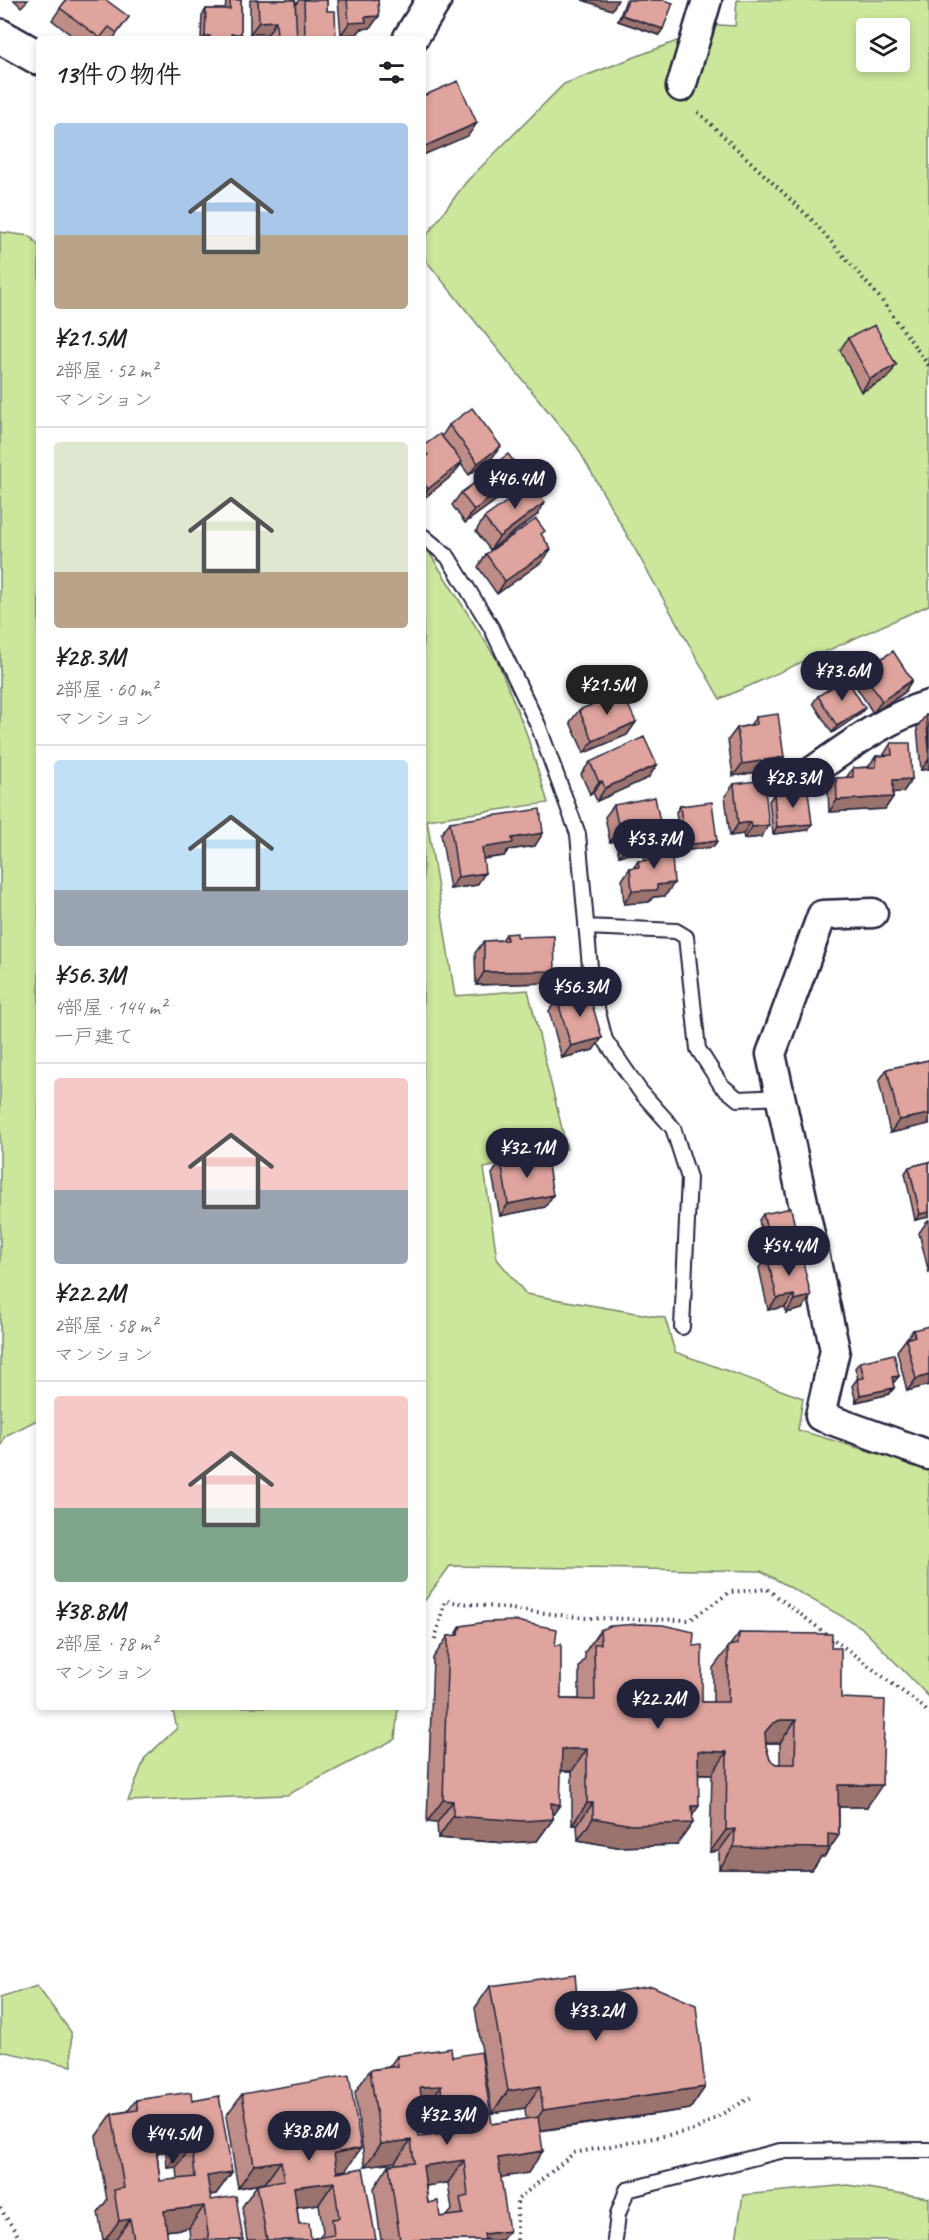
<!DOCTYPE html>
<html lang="ja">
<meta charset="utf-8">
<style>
:root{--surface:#fff;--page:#f2f2f2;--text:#202124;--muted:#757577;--line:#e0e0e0;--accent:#22223b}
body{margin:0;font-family:Caveat,"Klee One",sans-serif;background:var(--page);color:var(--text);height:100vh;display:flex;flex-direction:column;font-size:22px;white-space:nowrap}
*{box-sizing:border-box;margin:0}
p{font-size:20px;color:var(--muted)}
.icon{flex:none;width:33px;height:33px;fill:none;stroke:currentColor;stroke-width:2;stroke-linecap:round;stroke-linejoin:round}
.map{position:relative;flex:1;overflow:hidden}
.side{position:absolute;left:36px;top:36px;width:390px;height:1674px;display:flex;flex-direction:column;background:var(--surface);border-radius:6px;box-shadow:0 3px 9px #0003}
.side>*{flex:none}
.tools{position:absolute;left:856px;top:18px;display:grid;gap:12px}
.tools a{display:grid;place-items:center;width:54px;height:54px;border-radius:6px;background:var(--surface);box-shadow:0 3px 9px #0003;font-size:30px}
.price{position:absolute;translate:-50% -51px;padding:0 14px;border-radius:21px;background:var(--accent);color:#fff;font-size:20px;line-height:39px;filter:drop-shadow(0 2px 3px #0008)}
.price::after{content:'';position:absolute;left:50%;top:36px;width:18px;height:14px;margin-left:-9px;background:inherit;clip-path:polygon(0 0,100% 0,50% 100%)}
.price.on{background:#222;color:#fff}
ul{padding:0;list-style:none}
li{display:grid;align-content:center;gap:12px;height:318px;padding:0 18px}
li+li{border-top:2px solid var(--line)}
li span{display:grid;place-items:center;height:186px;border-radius:6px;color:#555}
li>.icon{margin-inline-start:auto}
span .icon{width:108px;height:108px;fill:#fffc;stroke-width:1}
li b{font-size:26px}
h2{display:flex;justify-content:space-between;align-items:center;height:72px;padding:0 18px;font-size:26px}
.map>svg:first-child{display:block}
.green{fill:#cce69c;stroke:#77846c;stroke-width:1.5;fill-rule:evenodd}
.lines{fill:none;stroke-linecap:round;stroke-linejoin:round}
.service-casing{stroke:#22223b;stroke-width:18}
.minor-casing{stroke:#22223b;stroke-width:33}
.tertiary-casing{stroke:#22223b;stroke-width:38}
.path{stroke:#22223b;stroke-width:4;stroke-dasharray:1.5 4.5;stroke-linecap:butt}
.service{stroke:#fff;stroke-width:14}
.minor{stroke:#fff;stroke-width:28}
.tertiary{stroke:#fff;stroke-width:33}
.wall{fill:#bf8d87;stroke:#22223b;stroke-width:1.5;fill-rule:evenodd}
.shaded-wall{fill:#9b736e;stroke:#22223b;stroke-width:1.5}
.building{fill:#dea49d;stroke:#22223b;stroke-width:1.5;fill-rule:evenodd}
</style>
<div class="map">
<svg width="929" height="2240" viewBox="0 0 929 2240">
<rect width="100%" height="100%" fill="#fff"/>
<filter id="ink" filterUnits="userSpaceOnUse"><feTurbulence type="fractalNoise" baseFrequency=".0167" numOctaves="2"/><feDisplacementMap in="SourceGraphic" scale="12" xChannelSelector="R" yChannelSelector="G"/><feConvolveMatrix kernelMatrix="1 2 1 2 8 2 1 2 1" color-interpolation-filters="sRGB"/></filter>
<g filter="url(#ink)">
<path class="green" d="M737 0H929V605L720 699 577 447 423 257V240L466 182 564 84 719 25 735 26ZM867 28H900V62H867Z
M0 232 30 236 39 246V1419L5 1436 0 1448Z
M427 549 497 660 526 732 548 803 427 820 455 996 528 990 567 1149 484 1168 497 1259 526 1294 665 1318 675 1352 803 1398 798 1430 929 1469V1697L861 1627 761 1571 450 1566 423 1603V556Z
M172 1707H398L395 1739 287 1795 128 1801 145 1758 177 1728Z
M37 1986 71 2032 72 2066 0 2051V1998Z
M848 2185 929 2198V2240H736L743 2195Z"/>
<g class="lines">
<g class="service-casing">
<path id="service" d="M423 536 448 557 491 627 538 725 578 834 592 989 605 1040 640 1091 673 1128 689 1178 682 1327
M586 927 676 931 686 937 698 1049 721 1085 738 1099 780 1097
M615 2240 618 2214 627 2190 780 2151 929 2150"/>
</g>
<g class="minor-casing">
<path id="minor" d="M681 87 707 0
M803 778C841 752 885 717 929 705
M873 913 822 915 771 1054 835 1350 820 1416 929 1455"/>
</g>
<g class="tertiary-casing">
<path id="tertiary" d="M0 36 39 58
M410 39 434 0"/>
</g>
<path class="path" d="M698 112 812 220 880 298 929 366
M435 1639 445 1601 586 1618 690 1620 730 1592 767 1589 923 1707 929 1714
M0 2208 21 2240
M517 2240V2200L574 2153 695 2130 753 2096"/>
<use href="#service" class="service"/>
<use href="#minor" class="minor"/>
<use href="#tertiary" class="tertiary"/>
</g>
<path class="wall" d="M14 0H28L21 7Z
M66 0 129 17 113 39H76L52 20Z
M227 0H241V34L237 39H201L202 15 206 9H225L226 3Z
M250 0H295V5L299 0H327V11L336 39H268V34H250Z
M338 0H378L379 16 370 28 361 29 357 34 341 35Z
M626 0H663L659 35 618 21Z
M848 338 888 378 861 392 840 350Z
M449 425 492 458 469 475 461 464 454 474 423 499V446L442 436Z
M523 474 514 487 465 523 452 505 461 493 473 484 478 477Z
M537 515 490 550 476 531 484 518Z
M542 536 543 561 497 594 478 567 486 554Z
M862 671 912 680 904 693 873 713 854 683Z
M818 696 860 714 832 733 813 703Z
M579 710 636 722 627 735 584 753 570 722Z
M926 715H929V769L921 770 917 727Z
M756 717 784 757 776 769 733 776 728 740 737 728 750 725Z
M891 743 912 779 903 792H893V797L885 809 829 812 828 790 836 778H846L853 768 868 767 876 756H883Z
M590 762 657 765 648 778 597 801 593 793 590 794 581 774Z
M734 784 761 837 744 839 743 834 730 836 725 796Z
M774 794 808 830 773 834 769 801Z
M614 805 663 837 658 844 674 883 665 896 653 897 649 902 624 904 622 880 630 868 634 867 638 861H644V857L648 850 619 856 616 841 610 842 605 817Z
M680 806 717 841 713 847 681 851 676 812Z
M450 822 535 846 508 850 504 856 483 859 477 885 450 889 441 834Z
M506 934 517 937 555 971 547 983 476 985 475 953 484 941 502 940Z
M557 999 593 1050 562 1058 549 1011Z
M929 1060V1124L890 1133 879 1081 887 1069Z
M501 1161 553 1195 545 1207 500 1216 492 1174Z
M929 1162V1217L915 1220 905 1173 909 1167Z
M763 1214 791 1238 764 1244 759 1220Z
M928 1220H929V1273L919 1233Z
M767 1256 789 1262 811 1296 802 1309 786 1313 785 1307 768 1310 759 1268Z
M913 1330 929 1385 907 1391 897 1351Z
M860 1362 899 1376 894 1382H893L894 1388 889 1394 856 1402 852 1386 857 1379H858L855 1368Z
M461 1626 555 1646 561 1699H579V1667L585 1658V1652L600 1630 693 1646 702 1702H713V1668L739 1633 831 1648 841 1698 867 1807H839V1835L824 1857H821L812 1870 719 1869V1851L710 1852 712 1774H699L693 1815 677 1845 617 1847 578 1840 577 1825H572V1771H561L553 1815V1819L537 1841 507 1843 438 1838 437 1823 427 1822 433 1658 448 1636H455ZM765 1743H780V1764H776L770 1760 766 1746Z
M490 1986 577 1997 705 2087 690 2109 540 2131 528 2173 501 2177 502 2240H381L374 2188 389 2165H396L395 2162 365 2166 355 2092 370 2070 389 2067 397 2056 452 2057 492 2124 526 2119 525 2108 492 2113 475 2008ZM418 2108H425L427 2124 436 2123 437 2135 419 2137 417 2111ZM448 2183 452 2210 447 2216 440 2217 428 2203 426 2186Z
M242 2094 346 2170 337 2172 376 2240H247L242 2207 257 2185 265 2183 238 2188 226 2116ZM319 2204 323 2232 319 2237 311 2239 299 2224 297 2207Z
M136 2100 192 2101 232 2172 216 2194 210 2195 211 2200 243 2240H190L189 2228 166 2231 168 2240H103L98 2212 107 2200 96 2136 112 2114 128 2111ZM159 2152H166L167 2168 177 2167 178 2179 160 2181 157 2154Z"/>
<path class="shaded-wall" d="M582 0H618L612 10Z
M622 15 663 29 659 35 618 21Z
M379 16 370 28 361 29 357 34 341 35 349 23 365 17Z
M276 21 268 34H250L259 22Z
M231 34H241L237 39H227Z
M205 36H210L208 39H203Z
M305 37H317L315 39H304Z
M477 123 468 136 423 155V147Z
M896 365 888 378 861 392 870 379Z
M501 446 492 458 469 475 478 463Z
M462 462 454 474 423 499V497L428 489Z
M523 474 514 487 465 523 474 510Z
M545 502 537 515 490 550 499 537Z
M551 549 543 561 497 594 505 581Z
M912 680 904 693 873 713 882 701Z
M865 708 860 714 832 733 837 726Z
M636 722 627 735 584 753 593 741Z
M784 757 776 769 733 776 742 764Z
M929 759V769L921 770Z
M657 765 648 778 597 801 605 788Z
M912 779 903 792 884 793 893 780Z
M602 781 593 793 590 794 599 782Z
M893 797 885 809 829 812 837 800Z
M751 822 743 834 730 836 738 824Z
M812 824 808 830 773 834 777 827Z
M769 825 761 837 744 839 752 827Z
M625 829 616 841 610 842 619 830Z
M543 833 535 846 508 850 504 856 473 860 482 848 512 838Z
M663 837 654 849 652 845 648 850 619 856 628 844Z
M717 841 713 847 681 851 685 845Z
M485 873 477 885 450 889 458 877Z
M674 883 665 896 653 897 649 902 624 904 632 891 657 885Z
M555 971 547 983 476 985 484 972Z
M602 1038 593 1050 562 1058 571 1046Z
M929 1114V1124L890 1133 899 1120Z
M553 1195 545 1207 500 1216 508 1204Z
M929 1212V1217L915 1220 920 1214Z
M796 1232 791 1238 764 1244 769 1238Z
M794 1295 785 1307 768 1310 777 1298Z
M811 1296 802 1309 786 1313 795 1300Z
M929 1375V1385L907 1391 916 1379Z
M899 1376 894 1382 887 1384 892 1377Z
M894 1388 889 1394 856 1402 860 1395Z
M780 1720H796L780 1743H764L765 1732 772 1724Z
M562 1749H587L572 1771H546Z
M698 1751 727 1752 712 1774 683 1773Z
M838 1785H882L867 1807H823Z
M443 1800 453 1801 437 1823 427 1822Z
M551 1803 560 1805 550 1819H553L537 1841 507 1843 438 1838 453 1816Z
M587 1803H593L577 1825H572Z
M692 1806H699L687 1823H693L677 1845 617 1847 578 1840 593 1818Z
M735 1829 719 1851 710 1852 726 1830Z
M828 1834 839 1835 824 1857H821L812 1870 719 1869 734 1847Z
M441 2086 425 2108H418L406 2125 420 2087Z
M540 2086 525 2108 492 2113 508 2091Z
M705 2087 690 2109 528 2132 543 2110Z
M452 2101 436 2123 427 2124 442 2102Z
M181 2129 166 2152H159L147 2169 161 2131Z
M411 2140 395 2162 365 2166 381 2144Z
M192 2145 177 2167 167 2168 183 2146Z
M361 2148 346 2170 318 2175 334 2153Z
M543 2151 528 2173 483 2180 498 2158Z
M464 2160 448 2183 408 2188 423 2166Z
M281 2161 265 2183 238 2188 254 2165Z
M232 2172 216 2194 191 2198 207 2176Z
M334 2182 319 2204 278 2209 294 2187Z
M204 2206 189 2228 148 2233 164 2211Z
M130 2219 115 2240H105L119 2221Z
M509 2231 502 2240H480L484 2234Z"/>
<path class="building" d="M66 0H106L129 17 117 33 109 27 100 38 60 8Z
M230 0H241V34H231V39H210V36H205L206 9H230Z
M258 0H295L297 39H277L276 21 259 22Z
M304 0H327V11H335L336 39H317V37H305Z
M347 0H378L379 16 365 17 366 22 349 23Z
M628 0H663L673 3 663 29 622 15Z
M458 81 477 123 423 147V96Z
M875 325 896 365 870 379 848 338Z
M472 408 501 446 478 463 449 425Z
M440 434 462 462 428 489 423 482V459L428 455 423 450V446Z
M508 454 523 474 474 510 461 493 480 479 478 477Z
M531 484 545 502 499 537 484 518Z
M536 519 545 531 541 534 551 549 505 581 486 554Z
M893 651 912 680 882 701 862 671Z
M846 678 865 708 837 726 818 696Z
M622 692 636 722 593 741 579 710Z
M778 714 784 757 742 764 737 728 757 724 756 717Z
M926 715H929V748Z
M644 737 657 765 605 788 602 781 599 782 590 762Z
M891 743H910L912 779 893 780V797L837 800 836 778 853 777V768L876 767V756L892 755Z
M764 780 769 825 752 827 751 822 738 824 734 784Z
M808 791 812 824 777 827 774 794Z
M655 797 663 837 628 844 625 829 619 830 614 805Z
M712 802 717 841 685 845 680 806Z
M540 809 543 833 512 838 513 843 482 848 485 873 458 877 450 822Z
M671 843 674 883 657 885V890L632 891 630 868 639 867 638 861 653 860 652 845Z
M517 933V937L554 936 555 971 484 972V941L507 940 506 934Z
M588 990 602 1038 571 1046 557 999Z
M929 1060V1114L899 1120 887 1069Z
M546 1154 553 1195 508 1204 501 1161Z
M929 1162V1212L920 1214 909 1167Z
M791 1208 796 1232 769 1238 763 1214Z
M786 1251 789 1262 802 1258 811 1296 795 1300 794 1295 777 1298 767 1256Z
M929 1326V1375L916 1379 906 1339 915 1336 913 1330Z
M894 1354 899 1376 892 1377 894 1388 860 1395 857 1379 864 1378 860 1362Z
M515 1621 557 1629 555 1646 561 1644V1699L595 1700 594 1644H601L600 1630 610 1626 639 1624 663 1625 694 1632 693 1646 702 1645V1702H728V1646L738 1644 739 1633 832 1634 831 1648H841V1698L885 1700 882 1785H838L839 1835 828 1834V1848L734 1847 735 1829 726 1830 727 1752 698 1751 699 1806H692L693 1823 632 1825 593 1818V1803H587V1749H562L560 1805 551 1803 553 1819 523 1821 453 1816V1801L443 1800 448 1636 458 1635 461 1626 486 1622ZM780 1720H796L795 1764H776L770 1760 766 1746 765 1732 772 1724Z
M575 1974 577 1997 652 1986 696 2005 705 2087 543 2110 540 2086 508 2091 490 1986Z
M451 2048 452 2057 481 2052 492 2124 538 2117 543 2151 498 2158 509 2231 484 2234 485 2240H400L389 2165 414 2162 411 2140 381 2144 370 2070 398 2066 397 2056ZM441 2086 442 2102 452 2101 455 2133 419 2137 416 2104 422 2103 420 2087ZM464 2160 468 2196 460 2198 463 2214 440 2217 438 2201 428 2203 423 2166Z
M349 2075 361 2148 334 2153 337 2173 363 2168 376 2240H267L257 2185 284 2180 281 2161 254 2165 242 2094ZM334 2182 339 2218 332 2219 334 2235 311 2239 309 2223 299 2224 294 2187Z
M191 2092 192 2101 219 2096 232 2172 207 2176 211 2200 236 2196 243 2240H209L204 2206 164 2211 168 2240H134L130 2219 119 2221 114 2190 124 2188 112 2114 138 2110 136 2100ZM181 2129 183 2146 192 2145 195 2177 160 2181 156 2147H162L161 2131Z"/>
</g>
</svg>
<div class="tools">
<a><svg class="icon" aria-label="layers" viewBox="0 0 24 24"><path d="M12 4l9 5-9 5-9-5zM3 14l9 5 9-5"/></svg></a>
</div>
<b class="price" style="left:515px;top:510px">¥46.4M</b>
<b class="price" style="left:842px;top:702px">¥73.6M</b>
<b class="price on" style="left:607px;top:716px">¥21.5M</b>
<b class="price" style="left:793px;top:809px">¥28.3M</b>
<b class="price" style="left:654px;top:870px">¥53.7M</b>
<b class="price" style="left:580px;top:1018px">¥56.3M</b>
<b class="price" style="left:527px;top:1179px">¥32.1M</b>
<b class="price" style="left:789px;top:1277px">¥54.4M</b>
<b class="price" style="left:658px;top:1730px">¥22.2M</b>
<b class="price" style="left:596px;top:2042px">¥33.2M</b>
<b class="price" style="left:447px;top:2146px">¥32.3M</b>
<b class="price" style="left:309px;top:2162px">¥38.8M</b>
<b class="price" style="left:173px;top:2165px">¥44.5M</b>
<section class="side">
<h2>13件の物件<svg class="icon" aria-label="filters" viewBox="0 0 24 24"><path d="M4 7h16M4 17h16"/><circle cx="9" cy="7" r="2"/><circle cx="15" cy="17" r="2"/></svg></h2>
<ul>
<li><span style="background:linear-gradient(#a9c7e8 60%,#b9a48a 0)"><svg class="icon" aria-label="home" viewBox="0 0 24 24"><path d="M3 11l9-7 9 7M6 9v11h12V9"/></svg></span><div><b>¥21.5M</b><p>2部屋 · 52 m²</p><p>マンション</p></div></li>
<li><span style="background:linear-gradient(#dfe7d0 70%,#b9a48a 0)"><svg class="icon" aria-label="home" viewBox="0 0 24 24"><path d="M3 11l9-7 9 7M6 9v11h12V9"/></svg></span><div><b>¥28.3M</b><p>2部屋 · 60 m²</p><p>マンション</p></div></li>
<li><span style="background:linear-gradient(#bfe0f5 70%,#9aa5b1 0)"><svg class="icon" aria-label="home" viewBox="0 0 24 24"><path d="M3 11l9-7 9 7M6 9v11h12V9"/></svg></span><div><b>¥56.3M</b><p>4部屋 · 144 m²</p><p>一戸建て</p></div></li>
<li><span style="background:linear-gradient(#f6c9c9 60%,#9aa5b1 0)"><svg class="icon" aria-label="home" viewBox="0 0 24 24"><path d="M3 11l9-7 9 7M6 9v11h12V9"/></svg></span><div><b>¥22.2M</b><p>2部屋 · 58 m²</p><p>マンション</p></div></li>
<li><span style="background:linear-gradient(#f6c9c9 60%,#7fa58c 0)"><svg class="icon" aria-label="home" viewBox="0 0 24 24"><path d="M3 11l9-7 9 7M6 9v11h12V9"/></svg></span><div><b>¥38.8M</b><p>2部屋 · 78 m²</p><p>マンション</p></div></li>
</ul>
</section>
</div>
